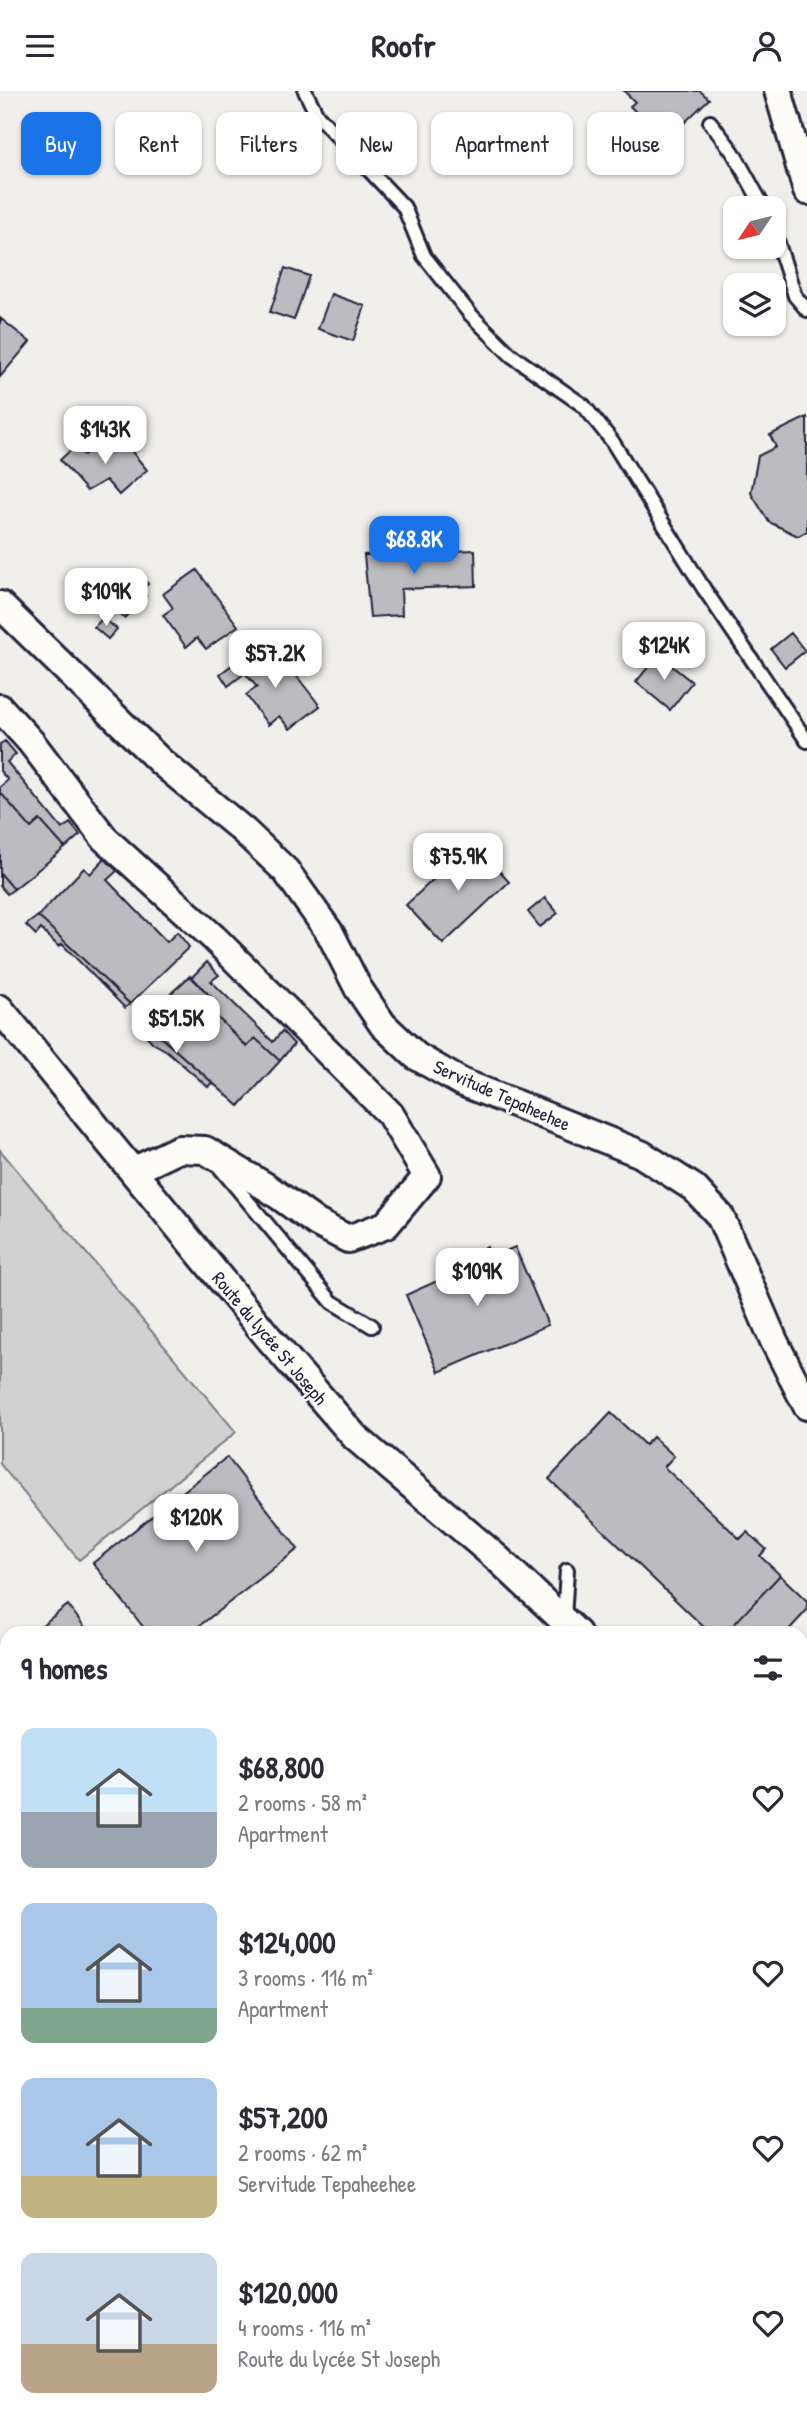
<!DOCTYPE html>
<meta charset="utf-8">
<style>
:root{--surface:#fff;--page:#f7f7f7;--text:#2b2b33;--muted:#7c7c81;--accent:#1a73e8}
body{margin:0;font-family:"Patrick Hand",sans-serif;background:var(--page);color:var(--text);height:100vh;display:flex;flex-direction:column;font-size:26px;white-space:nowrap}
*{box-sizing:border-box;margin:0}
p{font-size:23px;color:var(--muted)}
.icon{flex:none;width:38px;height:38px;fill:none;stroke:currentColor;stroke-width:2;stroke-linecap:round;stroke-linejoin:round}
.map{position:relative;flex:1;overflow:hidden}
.side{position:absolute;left:0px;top:1535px;width:808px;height:800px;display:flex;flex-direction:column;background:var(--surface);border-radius:21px 21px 0 0;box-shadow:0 2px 5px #0004}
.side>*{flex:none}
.banner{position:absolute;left:21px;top:21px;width:766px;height:63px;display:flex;gap:14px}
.needle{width:46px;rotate:235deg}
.buttons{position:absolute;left:723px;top:105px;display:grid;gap:14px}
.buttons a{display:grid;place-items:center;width:63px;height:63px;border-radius:14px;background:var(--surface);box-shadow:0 2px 5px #0004;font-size:35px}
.price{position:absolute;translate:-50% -60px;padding:0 16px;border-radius:14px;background:#fff;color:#222;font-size:23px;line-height:46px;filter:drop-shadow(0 2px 4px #0008)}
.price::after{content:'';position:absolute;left:50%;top:42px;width:21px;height:16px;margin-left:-10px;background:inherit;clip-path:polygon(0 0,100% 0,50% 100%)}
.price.on{background:var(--accent);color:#fff}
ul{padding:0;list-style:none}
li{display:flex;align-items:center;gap:21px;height:175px;padding:0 21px}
li span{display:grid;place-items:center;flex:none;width:196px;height:140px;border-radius:14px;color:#555}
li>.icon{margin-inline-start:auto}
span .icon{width:84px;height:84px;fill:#fffc;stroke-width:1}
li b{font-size:30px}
h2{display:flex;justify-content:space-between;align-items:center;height:84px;padding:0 21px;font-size:30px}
.tag{padding:0 24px;border-radius:14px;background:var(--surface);box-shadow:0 2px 5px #0004;font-size:24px;line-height:63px}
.tag.on{background:var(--accent);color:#fff}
header{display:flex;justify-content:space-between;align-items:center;height:91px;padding:0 21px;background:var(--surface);font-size:32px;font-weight:700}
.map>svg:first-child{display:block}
.green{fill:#d2d1d1;stroke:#7a7a86;stroke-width:2}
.building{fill:#bcbcc0;stroke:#22223b;stroke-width:2}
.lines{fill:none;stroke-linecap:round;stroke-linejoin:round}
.service-casing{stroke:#22223b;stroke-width:18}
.minor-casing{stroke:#22223b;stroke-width:32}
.tertiary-casing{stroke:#22223b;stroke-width:38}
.service{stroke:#fdfcf7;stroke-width:12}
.minor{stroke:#fdfcf7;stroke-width:26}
.tertiary{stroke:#fdfcf7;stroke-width:33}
.labels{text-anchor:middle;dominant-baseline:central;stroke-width:5;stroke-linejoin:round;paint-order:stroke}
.street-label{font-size:19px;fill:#22223b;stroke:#fdfcf7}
</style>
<header><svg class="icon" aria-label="menu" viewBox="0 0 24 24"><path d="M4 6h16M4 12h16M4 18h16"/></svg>Roofr<svg class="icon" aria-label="person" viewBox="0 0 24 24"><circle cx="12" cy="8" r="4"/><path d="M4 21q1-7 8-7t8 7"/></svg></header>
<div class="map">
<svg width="807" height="2334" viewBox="0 0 807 2334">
<rect width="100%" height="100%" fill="#f0efec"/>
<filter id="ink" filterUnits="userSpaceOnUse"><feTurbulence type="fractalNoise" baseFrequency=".0143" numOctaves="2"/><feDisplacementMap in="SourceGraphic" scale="14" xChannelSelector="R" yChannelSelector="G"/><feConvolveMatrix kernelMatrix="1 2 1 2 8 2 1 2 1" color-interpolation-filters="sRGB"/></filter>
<g filter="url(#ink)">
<path class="green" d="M0 1059 236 1341 79 1469 0 1373Z"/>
<path class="building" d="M624 0H700L709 8 677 39 670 33 658 44 630 15 635 11Z
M285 177 309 185 294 229 270 221Z
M331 203 365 215 353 250 318 238Z
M0 227 30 251 0 286Z
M807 326V440L798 445 769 431 751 402 758 365 776 356 770 344Z
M119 345 147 379 119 404 106 389 87 400 60 369 75 355 84 364 102 349 108 355Z
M475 459 476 495 401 498 402 524 370 526 364 464Z
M197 479 238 535 206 558 197 547 186 556 163 524 173 517 163 503Z
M136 480 148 493 141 500 146 505 124 527 105 509Z
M103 527 117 538 108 548 94 536Z
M791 542 805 560 785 576 771 558Z
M278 561 320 615 290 638 279 625 268 634 246 604 257 596 245 582 228 595 220 583 244 565 253 576Z
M658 564 692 591 670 619 636 591Z
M5 650 16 663 7 671 62 738 70 732 80 744 65 757 40 729 31 737 0 701V696L8 689 0 680V653Z
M0 701 31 737 40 729 65 757 14 798 0 782Z
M473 751 509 791 443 853 406 814Z
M105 767 117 780 107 789 167 851 177 841 189 856 130 913 38 825 84 777 90 783Z
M0 782 14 798 7 803 0 795Z
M545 807 558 822 540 836 528 821Z
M38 825 130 913 125 917 62 853 59 856 41 838 36 844 26 834Z
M207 871 219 884 211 890 273 951 282 940 294 953 280 970 255 947 247 956 208 917 215 910 192 886Z
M190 885 215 910 208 917 247 956 255 947 280 970 239 1015 148 935 153 933 146 925Z
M148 935 212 991 208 996 167 960 153 952 143 941Z
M487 1156 491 1166 515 1156 548 1234 439 1281 406 1204 466 1177 462 1167Z
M611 1322 645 1354 653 1346 674 1365 664 1376 740 1448 747 1441 766 1458 760 1465 780 1484 726 1542H710L549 1388Z
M227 1366 298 1458 190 1542H148L93 1472Z
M780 1484 807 1510V1519L786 1542H726Z
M68 1514 89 1542H40L37 1538Z
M7 1983V2070L0 2064V1992Z
M807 2013V2081L802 2085V2018Z
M802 2130 807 2134V2225L802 2233Z
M0 2191 4 2202 7 2201V2233L0 2235Z
M807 2269V2294L802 2289V2275Z
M72 2328H119L124 2334H77Z"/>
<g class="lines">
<g class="service-casing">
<path id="service" d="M305 0 317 24 404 116 424 165 470 223 511 264 584 315 612 350 704 498 807 650
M710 31 733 61 764 117
M774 140 795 205 807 219
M221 1078 332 1211 372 1235
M564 1528 567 1479
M802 1703 807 1707"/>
</g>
<g class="minor-casing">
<path id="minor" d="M778 0 807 100
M0 514 161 671 244 740 286 780 330 842 358 897 383 934 416 965 461 991 641 1063 694 1097 720 1125 774 1250 807 1315
M0 617 31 651 105 748 214 847 390 1023 427 1085 386 1134 348 1148 317 1132 268 1097 205 1059 179 1058 133 1080
M0 918 268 1246 355 1346 498 1468 577 1542
M802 1804 807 1810
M802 1982 807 1989
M179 2328 184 2334"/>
</g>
<g class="tertiary-casing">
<path id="tertiary" d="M0 1601 7 1614
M456 2328 457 2334"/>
</g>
<use href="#service" class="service"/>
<use href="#minor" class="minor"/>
<use href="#tertiary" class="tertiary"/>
</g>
</g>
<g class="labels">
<g class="street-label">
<text transform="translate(502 1004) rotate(24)">Servitude Tepaheehee</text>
<text transform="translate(270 1247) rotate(50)">Route du lycée St Joseph</text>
</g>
</g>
</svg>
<div class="buttons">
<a><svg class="needle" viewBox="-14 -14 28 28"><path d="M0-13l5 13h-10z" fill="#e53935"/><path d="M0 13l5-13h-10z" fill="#7c7c81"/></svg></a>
<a><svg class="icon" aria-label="layers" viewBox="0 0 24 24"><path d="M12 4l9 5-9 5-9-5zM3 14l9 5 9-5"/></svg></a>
</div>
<b class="price" style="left:105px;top:375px">$143K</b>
<b class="price on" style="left:414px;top:485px">$68.8K</b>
<b class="price" style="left:106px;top:537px">$109K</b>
<b class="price" style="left:664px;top:591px">$124K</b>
<b class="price" style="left:275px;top:599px">$57.2K</b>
<b class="price" style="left:458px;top:802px">$75.9K</b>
<b class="price" style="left:176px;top:964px">$51.5K</b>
<b class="price" style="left:477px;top:1217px">$109K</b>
<b class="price" style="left:196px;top:1463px">$120K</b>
<div class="banner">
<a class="tag on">Buy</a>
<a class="tag">Rent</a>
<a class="tag">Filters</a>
<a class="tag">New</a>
<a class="tag">Apartment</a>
<a class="tag">House</a>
</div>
<section class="side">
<h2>9 homes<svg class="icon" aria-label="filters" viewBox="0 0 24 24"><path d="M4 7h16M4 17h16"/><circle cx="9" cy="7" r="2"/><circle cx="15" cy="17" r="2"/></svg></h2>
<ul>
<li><span style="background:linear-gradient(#bfe0f5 60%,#9aa5b1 0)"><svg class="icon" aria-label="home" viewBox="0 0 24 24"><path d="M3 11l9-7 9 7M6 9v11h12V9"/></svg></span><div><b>$68,800</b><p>2 rooms · 58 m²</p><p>Apartment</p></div><svg class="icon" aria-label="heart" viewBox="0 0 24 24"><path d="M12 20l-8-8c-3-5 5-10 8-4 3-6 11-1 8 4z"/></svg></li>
<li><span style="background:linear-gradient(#a9c7e8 75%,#7fa58c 0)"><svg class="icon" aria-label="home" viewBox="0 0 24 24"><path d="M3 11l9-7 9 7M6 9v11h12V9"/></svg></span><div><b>$124,000</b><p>3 rooms · 116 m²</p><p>Apartment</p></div><svg class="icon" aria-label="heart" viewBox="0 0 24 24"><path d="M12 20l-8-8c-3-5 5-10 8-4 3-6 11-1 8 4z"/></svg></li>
<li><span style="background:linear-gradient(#a9c7e8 70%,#c2b280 0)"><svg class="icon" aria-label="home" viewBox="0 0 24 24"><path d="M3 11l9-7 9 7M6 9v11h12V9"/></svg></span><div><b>$57,200</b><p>2 rooms · 62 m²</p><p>Servitude Tepaheehee</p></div><svg class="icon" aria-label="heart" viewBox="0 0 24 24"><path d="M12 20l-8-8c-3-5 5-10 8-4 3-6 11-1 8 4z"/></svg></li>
<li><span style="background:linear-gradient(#c9d6e8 65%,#b9a48a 0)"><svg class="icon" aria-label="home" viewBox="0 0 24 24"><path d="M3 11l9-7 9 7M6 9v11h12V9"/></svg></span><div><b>$120,000</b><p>4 rooms · 116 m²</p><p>Route du lycée St Joseph</p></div><svg class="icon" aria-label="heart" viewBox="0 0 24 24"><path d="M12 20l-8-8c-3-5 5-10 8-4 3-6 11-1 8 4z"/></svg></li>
</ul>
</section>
</div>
